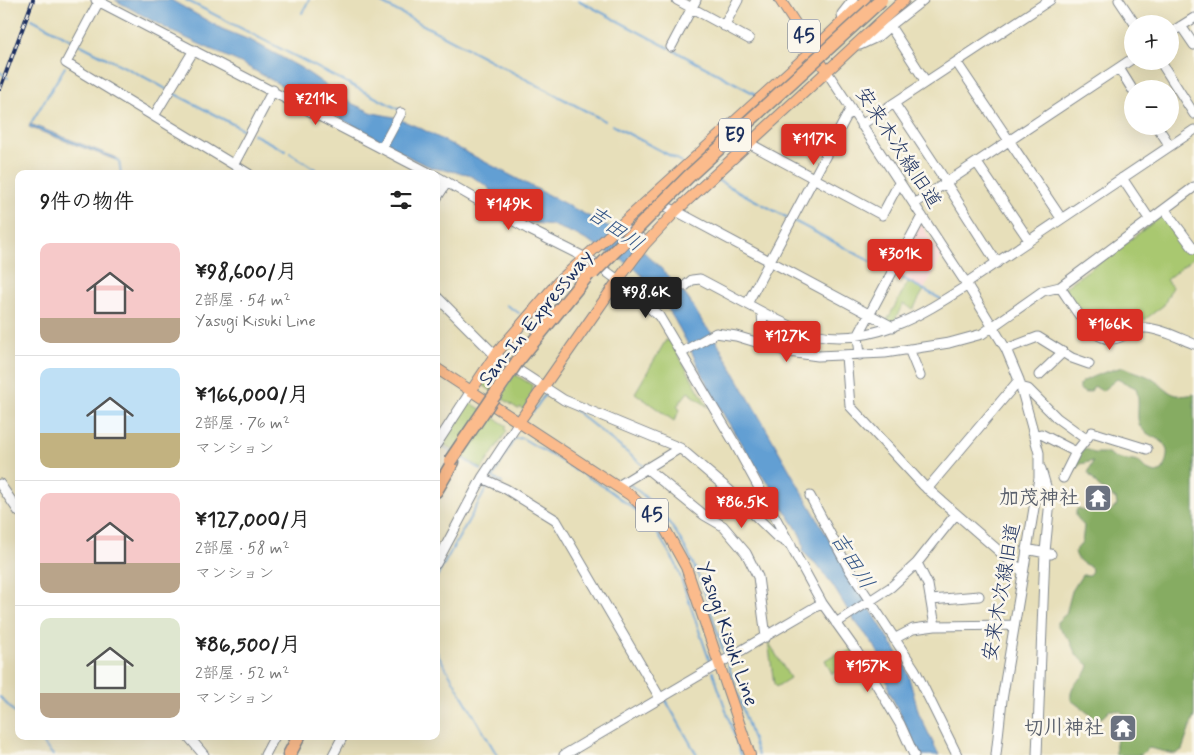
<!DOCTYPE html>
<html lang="ja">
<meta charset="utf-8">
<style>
:root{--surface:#fff;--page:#f2f2f2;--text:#222;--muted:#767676;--line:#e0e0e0;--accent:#d93025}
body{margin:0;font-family:Mynerve,"Klee One",sans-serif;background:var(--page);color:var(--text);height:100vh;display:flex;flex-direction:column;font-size:19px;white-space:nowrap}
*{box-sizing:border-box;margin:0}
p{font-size:16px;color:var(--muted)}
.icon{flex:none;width:28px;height:28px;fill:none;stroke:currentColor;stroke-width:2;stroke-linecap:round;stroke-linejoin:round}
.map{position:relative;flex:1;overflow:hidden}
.sheet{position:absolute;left:15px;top:170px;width:425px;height:570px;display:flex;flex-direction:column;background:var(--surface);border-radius:10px;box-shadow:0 5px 20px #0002}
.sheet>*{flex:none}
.tools{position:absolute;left:1124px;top:15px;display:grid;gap:10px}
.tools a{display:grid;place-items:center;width:55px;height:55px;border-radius:50%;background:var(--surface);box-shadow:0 5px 20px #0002;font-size:25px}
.price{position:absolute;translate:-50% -42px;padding:0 11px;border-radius:5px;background:var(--accent);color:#fff;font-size:16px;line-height:32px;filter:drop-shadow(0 1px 2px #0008)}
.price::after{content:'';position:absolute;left:50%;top:30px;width:15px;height:11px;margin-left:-8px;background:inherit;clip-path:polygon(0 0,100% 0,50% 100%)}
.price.on{background:#222;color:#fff}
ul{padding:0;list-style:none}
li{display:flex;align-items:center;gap:15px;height:125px;padding:0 25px}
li+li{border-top:1px solid var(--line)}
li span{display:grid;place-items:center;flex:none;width:140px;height:100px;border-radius:10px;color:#555}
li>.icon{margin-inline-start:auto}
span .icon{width:60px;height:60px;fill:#fffc;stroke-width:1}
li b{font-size:21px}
h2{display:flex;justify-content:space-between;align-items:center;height:60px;padding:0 25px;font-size:21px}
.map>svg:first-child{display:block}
.built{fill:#f7d0d0}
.green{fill:#a9c870;stroke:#627c67}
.forest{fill:#86ac62;stroke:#506e60}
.water{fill:#629fd3;stroke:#3e6798}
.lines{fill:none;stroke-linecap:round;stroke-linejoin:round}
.stream{stroke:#629fd3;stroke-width:2}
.minor-casing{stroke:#81878c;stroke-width:11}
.major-casing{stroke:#81878c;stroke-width:12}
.highway-casing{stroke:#81878c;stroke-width:15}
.minor{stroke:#fff;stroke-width:9}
.major{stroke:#fbbb8c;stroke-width:10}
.highway{stroke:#fbbb8c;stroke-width:12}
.rail-casing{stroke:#1b2f5e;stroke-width:4}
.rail{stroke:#fbf7ec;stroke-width:2;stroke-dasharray:5.5;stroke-linecap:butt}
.highway-bridge-casing{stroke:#81878c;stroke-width:15;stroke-linecap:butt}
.highway-bridge{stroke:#fbbb8c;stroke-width:12}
.labels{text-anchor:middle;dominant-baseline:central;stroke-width:5;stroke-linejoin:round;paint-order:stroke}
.shield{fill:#fbf7ec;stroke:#5e6b89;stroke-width:1}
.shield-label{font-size:19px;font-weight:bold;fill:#1b2f5e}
.street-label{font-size:20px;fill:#1b2f5e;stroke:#fbf7ec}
.worship-label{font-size:20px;font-weight:bold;fill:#5b616d;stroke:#fbf7ec;text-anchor:end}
.water-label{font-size:21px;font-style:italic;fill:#345687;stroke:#fbf7ec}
</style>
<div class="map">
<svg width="1194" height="755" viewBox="0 0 1194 755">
<rect width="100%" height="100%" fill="#fbf7ec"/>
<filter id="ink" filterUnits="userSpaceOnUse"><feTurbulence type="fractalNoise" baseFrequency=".02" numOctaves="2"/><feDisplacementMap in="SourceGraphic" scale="10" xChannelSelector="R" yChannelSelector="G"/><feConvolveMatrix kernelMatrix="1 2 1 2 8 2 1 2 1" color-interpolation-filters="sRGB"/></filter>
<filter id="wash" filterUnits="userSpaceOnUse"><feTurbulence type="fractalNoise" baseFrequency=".0096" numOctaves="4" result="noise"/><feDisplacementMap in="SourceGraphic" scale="20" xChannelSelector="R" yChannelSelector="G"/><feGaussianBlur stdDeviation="1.12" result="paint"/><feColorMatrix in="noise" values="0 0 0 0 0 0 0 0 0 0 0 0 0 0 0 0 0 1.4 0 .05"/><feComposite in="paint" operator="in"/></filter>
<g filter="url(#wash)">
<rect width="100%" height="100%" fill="#e7dfba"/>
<path class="built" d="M921 224 942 257 924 289 893 273Z"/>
<path class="green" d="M1165 214 1194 253V257L1166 280 1172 287 1164 305 1127 333 1109 338 1094 328 1064 288Z
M908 282 924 290 913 309 903 304 892 325 886 322Z
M666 340 671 342 708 407 688 392 677 406 680 410 674 421 635 393Z
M503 367 532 385 533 395 523 410 520 407 518 409 483 385 482 382 490 369Z
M471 403 507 426 505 429 507 431 482 469 442 443 466 405Z
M768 641 790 678 776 687 774 684Z
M852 649 865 671 855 677 848 666 832 674 825 660 839 652 842 655Z"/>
<path class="forest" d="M1123 367C1132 371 1141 373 1149 377 1168 388 1169 400 1194 394V716L1182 750 1175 754 1149 748 1140 755H1116C1115 735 1117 740 1130 730V720L1120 711 1110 710 1103 717 1096 719 1071 700C1069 679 1086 681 1089 665L1076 655 1070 641 1057 625V622L1066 614 1072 591 1082 575H1089L1092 571 1091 567C1082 563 1077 561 1075 551L1082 543 1084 526 1076 516V511L1078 508 1088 512 1093 506 1101 511H1111L1117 505 1116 499 1098 486 1088 473 1093 461 1081 464 1074 471 1072 468 1074 460 1084 448 1094 453H1108L1116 458 1139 462 1147 470 1156 473 1162 471C1179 435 1150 443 1140 426 1135 418 1141 402 1136 388L1117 379 1102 391 1094 386 1091 391 1085 393 1079 389V385C1084 378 1114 369 1123 367Z"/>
<path class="water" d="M115 0H171L222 29 252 41 301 68 353 104 373 113 394 117 420 128 619 232 641 249 629 264 575 234 552 225 524 222 504 208 487 186 468 174 433 168 415 160 241 63 173 32Z
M30 124 117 158 116 160 29 127Z
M643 251C659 267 676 281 689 300 697 311 701 323 711 332L847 571 906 667 919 714 939 755H920L889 691 883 662 874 645 854 620 833 586 816 564 803 552C807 535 784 514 778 498 773 488 768 483 761 474 749 457 739 440 728 422 696 370 679 307 631 265Z"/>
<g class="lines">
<path class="stream" d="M186 0 400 110
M376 0 605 121
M578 0 669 48
M302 13 309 0
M32 19 73 41
M79 44C109 60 137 72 166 89
M673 50 757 95
M0 72 8 78
M171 92 246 131
M31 123 65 67
M612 125 682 162
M253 134 286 151
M290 153 323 174
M115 159 119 161 121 174
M717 180 790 219
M794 221 889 271
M895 274 941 299
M506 305 519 313
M572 408 644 466
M533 412 544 396 549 394
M440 445 451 452
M460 457 481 470
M489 475 502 483
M493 477 514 439 522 438 606 488 633 508 654 528 676 564 711 665
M629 484C690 527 702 586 724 653
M436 578 488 486
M436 651 456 685
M728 664 758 755
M713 672 741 755
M457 687 497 755
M0 697 19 717
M665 699 697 755
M36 736 53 755"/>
</g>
</g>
<g filter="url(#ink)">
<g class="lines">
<g class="minor-casing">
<path id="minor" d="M96 0 431 174
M677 0 749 39
M1119 0 1135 24
M99 1 66 63 249 174
M843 22 842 14 853 0
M724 26 738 0
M890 26 923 0
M1181 26 1194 45
M1170 33 1194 18
M857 44 860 45 877 37 890 26 926 82
M671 47 696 0
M1160 61 1194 114
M957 63 1061 218
M1119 68 1132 89
M827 72 966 283 1006 349 1019 380 1039 453V478L1002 700 996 755
M894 103 947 183
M851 108 747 304C768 315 790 328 813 334 871 347 921 315 968 285
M154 116 194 50
M861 125 1050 0
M1157 126 1170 146
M730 133 882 215 899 183
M382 148 401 113
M977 163 1029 240
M234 164 273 90
M436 176 528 229 592 261 618 280 659 316 735 444 822 603 857 652 900 724 914 755
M1122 178 1150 220
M946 183 997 263
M436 199 447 182
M649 199 676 211 893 327
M914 204 1132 59
M1165 210 1194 249
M620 226 647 242
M966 283 1194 130
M685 286 692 280 700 279 747 304
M1060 287C1070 301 1087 331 1102 337 1119 345 1131 327 1146 328 1162 329 1179 338 1194 344
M436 296 495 355 564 400 680 448 729 490 777 537 791 545
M762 312 764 346
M909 349 920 376
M1006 349 1038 337 1072 358 1089 364
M681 353 716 333 736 336 789 352 818 356 885 353 949 343 982 334 1043 291 1060 287 1194 187
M860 355 858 336 922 216
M846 356 850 406 923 485 1022 571
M1039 375 1063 352
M1020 387 1028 389 1057 418 1086 439
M1034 436 1041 434 1076 452
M436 445 471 391
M646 468 704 515 723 526 746 553 758 577 766 637
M482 478 506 489 556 520 660 698
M1063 478 1076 452 1092 432 1147 449
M0 484 19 512
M618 486 680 448
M927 489 1019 380
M810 496 849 569 915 670 957 755
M1026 549 1051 554
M917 563 956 514
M436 564 482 478 519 422
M931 600 979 596
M836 623 891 587 917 563 928 585 935 626 1013 625
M894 639 913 629 935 626
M188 736 204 755
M265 755 275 736
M333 755 343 736
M564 755 822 603
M1037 755 1045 552 1050 500 1041 469"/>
</g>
<g class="major-casing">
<path id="major" d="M780 0 827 72
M436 368 630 495 664 527 686 567 750 755
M471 391 495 355 558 282 813 50 865 0
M519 422 621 276 645 244 676 211 904 0"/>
</g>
<g class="highway-casing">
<path id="highway" d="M517 362 591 271
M436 491 453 462
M289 755 299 736"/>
</g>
<use href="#minor" class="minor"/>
<use href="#major" class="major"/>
<use href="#highway" class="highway"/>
<g class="rail-casing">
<path id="rail" d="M0 89 33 0"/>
</g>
<use href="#rail" class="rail"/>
<g class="highway-bridge-casing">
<path id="highway-bridge" d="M593 273 688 177 881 0
M450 461 517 362"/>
</g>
<use href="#highway-bridge" class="highway-bridge"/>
</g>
</g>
<defs>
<g id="temple-square" transform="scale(1.4375)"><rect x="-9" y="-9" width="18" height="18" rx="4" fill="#6b7280" stroke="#fbf7ec"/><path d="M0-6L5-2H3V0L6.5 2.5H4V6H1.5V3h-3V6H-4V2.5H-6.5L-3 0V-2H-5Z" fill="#fff"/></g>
</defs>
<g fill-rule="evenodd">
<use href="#temple-square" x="1098" y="498"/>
<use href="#temple-square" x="1123" y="728"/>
</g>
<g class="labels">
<g class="shield">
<rect x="788" y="19.5" width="32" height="33" rx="4"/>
<rect x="719" y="118.5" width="32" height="33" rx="4"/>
<rect x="636" y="498.5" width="32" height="33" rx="4"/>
</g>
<g class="shield-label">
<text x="804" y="36">45</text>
<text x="735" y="135">E9</text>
<text x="652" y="515">45</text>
</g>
<g class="street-label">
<text transform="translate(898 148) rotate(57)">安来木次線旧道</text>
<text transform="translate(536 318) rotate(-51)">San-In Expressway</text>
<text transform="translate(1002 592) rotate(-80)">安来木次線旧道</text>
<text transform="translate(727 634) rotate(71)">Yasugi Kisuki Line</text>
</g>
<g class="worship-label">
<text x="1079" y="498">加茂神社</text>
<text x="1104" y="728">切川神社</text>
</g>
<g class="water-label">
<text transform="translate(615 229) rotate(35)">吉田川</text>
<text transform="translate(852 561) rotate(58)">吉田川</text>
</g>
</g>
</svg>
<div class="tools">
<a>+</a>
<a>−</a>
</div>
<b class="price" style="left:316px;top:126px">¥211K</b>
<b class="price" style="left:814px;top:166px">¥117K</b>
<b class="price" style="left:509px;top:231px">¥149K</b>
<b class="price" style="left:900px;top:281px">¥301K</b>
<b class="price on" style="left:646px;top:319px">¥98.6K</b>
<b class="price" style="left:1110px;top:351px">¥166K</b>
<b class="price" style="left:787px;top:363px">¥127K</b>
<b class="price" style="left:742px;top:529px">¥86.5K</b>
<b class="price" style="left:868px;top:693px">¥157K</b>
<section class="sheet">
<h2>9件の物件<svg class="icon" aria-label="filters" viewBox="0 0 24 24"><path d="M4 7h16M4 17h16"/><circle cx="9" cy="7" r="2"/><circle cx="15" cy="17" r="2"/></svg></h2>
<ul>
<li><span style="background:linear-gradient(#f6c9c9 75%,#b9a48a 0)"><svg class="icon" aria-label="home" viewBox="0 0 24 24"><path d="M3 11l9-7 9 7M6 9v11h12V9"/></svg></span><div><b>¥98,600/月</b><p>2部屋 · 54 m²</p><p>Yasugi Kisuki Line</p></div></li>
<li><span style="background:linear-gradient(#bfe0f5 65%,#c2b280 0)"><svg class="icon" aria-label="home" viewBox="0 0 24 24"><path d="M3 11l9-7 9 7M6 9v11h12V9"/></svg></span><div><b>¥166,000/月</b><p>2部屋 · 76 m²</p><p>マンション</p></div></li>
<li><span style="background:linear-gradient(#f6c9c9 70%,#b9a48a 0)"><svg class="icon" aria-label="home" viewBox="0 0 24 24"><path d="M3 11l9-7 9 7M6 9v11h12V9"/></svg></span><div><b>¥127,000/月</b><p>2部屋 · 58 m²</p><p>マンション</p></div></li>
<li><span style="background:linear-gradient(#dfe7d0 75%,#b9a48a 0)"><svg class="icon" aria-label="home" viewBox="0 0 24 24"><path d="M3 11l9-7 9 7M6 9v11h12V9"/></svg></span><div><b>¥86,500/月</b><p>2部屋 · 52 m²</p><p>マンション</p></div></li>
</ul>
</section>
</div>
